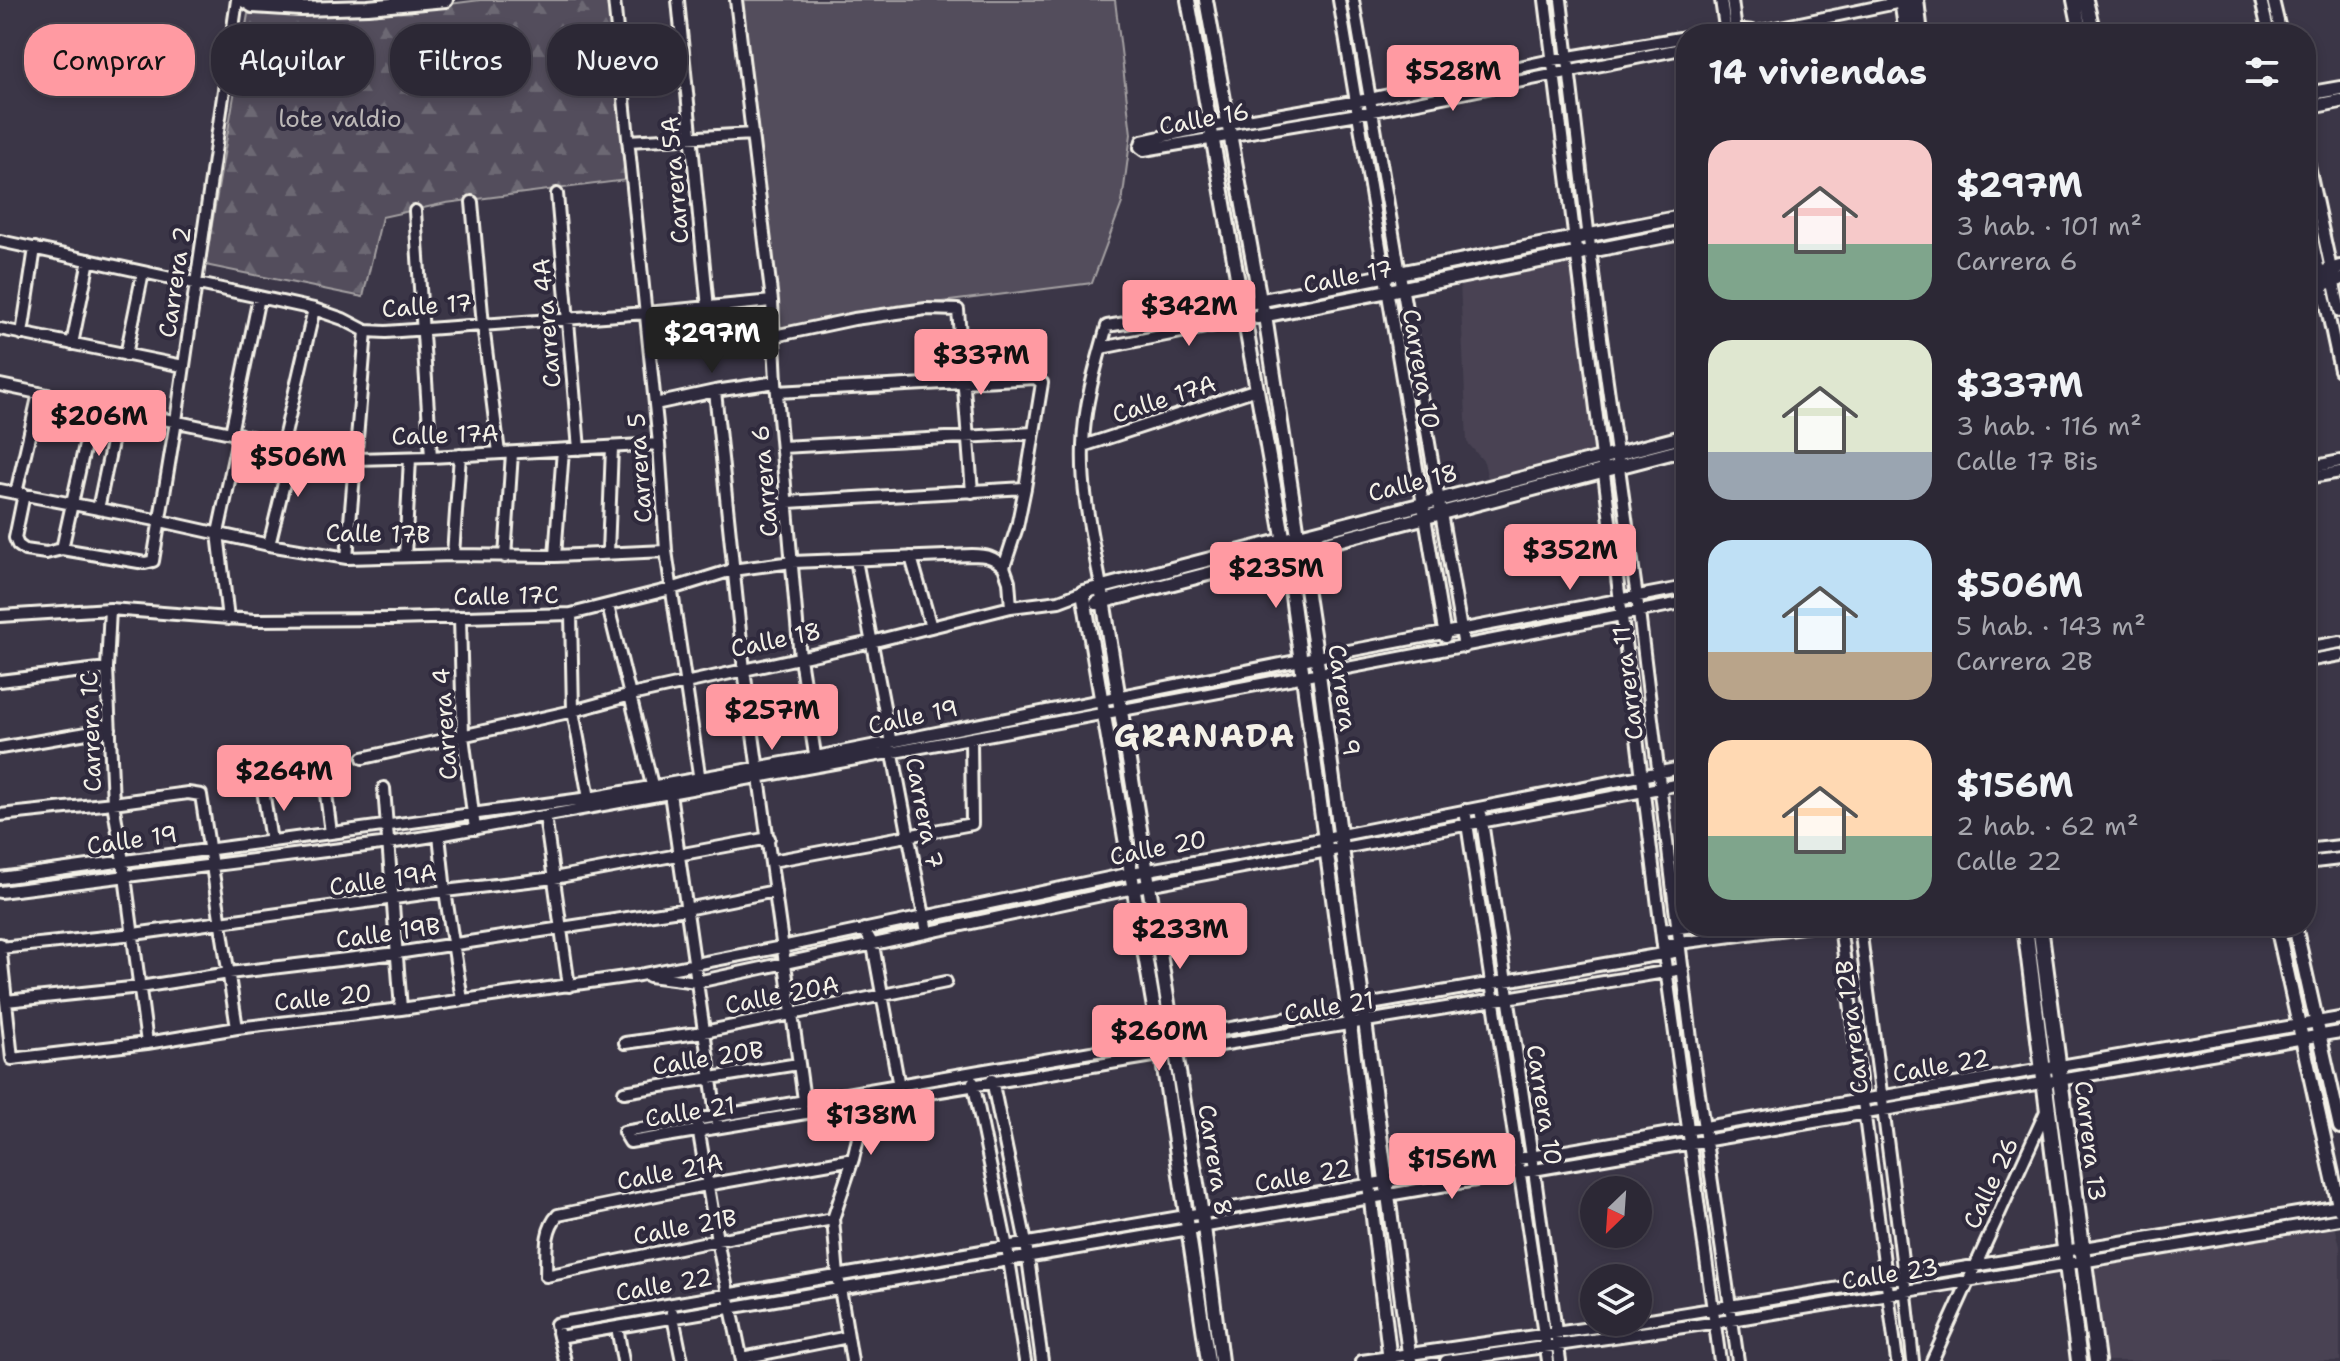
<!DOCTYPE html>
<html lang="es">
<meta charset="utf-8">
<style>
:root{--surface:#2c2835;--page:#383441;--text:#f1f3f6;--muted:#a6a6ad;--line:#484450;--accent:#ff9aa2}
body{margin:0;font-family:"Shantell Sans",sans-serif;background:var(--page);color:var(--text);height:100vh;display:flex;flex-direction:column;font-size:30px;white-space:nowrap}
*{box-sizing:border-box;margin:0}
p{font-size:26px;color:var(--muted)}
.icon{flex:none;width:44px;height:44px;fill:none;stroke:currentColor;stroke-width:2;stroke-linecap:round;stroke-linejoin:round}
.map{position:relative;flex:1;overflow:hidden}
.sheet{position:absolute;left:1676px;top:24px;width:640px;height:912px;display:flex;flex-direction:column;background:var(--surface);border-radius:32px;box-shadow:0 4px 12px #0003,0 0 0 2px var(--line)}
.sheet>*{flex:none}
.top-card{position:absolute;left:24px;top:24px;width:760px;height:72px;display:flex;gap:16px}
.needle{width:52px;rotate:205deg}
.fabs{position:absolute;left:1580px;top:1176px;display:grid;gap:16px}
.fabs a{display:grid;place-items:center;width:72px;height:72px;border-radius:50%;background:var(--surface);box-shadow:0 4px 12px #0003,0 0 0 2px var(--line);font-size:40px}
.price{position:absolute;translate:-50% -68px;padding:0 18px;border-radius:8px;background:var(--accent);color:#111;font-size:26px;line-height:52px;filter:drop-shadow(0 2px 4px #0008)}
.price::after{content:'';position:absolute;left:50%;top:48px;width:24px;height:18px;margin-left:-12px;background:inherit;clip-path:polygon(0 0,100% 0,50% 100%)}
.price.active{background:#222;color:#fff}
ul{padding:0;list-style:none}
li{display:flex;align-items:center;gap:24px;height:200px;padding:0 32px}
li span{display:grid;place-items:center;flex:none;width:224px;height:160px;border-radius:24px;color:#555}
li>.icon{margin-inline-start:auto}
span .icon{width:96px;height:96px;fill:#fffc;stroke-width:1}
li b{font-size:34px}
h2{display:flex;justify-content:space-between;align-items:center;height:96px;padding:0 32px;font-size:34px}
.pill{padding:0 28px;border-radius:32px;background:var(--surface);box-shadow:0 4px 12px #0003,0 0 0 2px var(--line);font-size:28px;line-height:72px}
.pill.active{background:var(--accent);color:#111}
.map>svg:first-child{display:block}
.built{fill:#484352}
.forest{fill:url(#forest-firs);stroke:#a4a0a2;stroke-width:2}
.garden{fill:#534e5c;stroke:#a4a0a2;stroke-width:2}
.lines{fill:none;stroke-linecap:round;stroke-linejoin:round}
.minor-casing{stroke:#f4f1e8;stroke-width:16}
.tertiary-casing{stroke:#f4f1e8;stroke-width:18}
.secondary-casing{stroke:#f4f1e8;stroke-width:20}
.minor{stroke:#2f2a3d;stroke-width:10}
.tertiary{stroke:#2f2a3d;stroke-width:12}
.secondary{stroke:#2f2a3d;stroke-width:14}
.labels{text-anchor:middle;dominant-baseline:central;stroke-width:8;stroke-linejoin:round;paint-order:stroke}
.park-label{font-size:24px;fill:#bcb8b7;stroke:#2f2a3d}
.street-label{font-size:24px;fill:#f4f1e8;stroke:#2f2a3d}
.district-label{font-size:32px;font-weight:bold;letter-spacing:2px;fill:#f4f1e8;stroke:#2f2a3d}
</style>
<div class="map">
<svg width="2340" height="1361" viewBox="0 0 2340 1361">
<defs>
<pattern id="forest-firs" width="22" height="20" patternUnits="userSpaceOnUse" patternTransform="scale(2)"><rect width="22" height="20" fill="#534e5c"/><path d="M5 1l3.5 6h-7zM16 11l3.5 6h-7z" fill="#6c6873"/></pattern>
</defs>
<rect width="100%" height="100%" fill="#3b3647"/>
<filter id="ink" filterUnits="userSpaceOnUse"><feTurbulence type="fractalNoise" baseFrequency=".0125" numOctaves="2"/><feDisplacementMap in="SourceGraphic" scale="16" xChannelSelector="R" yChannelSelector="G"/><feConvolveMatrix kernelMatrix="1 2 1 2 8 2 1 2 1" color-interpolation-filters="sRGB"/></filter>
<g filter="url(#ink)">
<path class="built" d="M1571 260 1597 454 1489 484 1484 462 1467 442 1460 282Z
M2334 1221 2340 1246V1361H2105L2089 1263Z"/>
<path class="forest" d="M480 0H611L627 180 446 203 382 217 363 297 205 265 248 14 388 12Z"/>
<path class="garden" d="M741 0H1115L1131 134 1122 203 1092 283 926 304 774 335Z"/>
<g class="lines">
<g class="minor-casing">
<path id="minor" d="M614 0 659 444 666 551 700 781
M678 0 708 308
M736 0 772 301 776 382 800 658 816 761
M1339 0 1445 637
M1353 0 1464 647
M1545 0 1664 954 1720 1361
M1561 0 1598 316 1639 612 1691 1039 1738 1361
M1721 0 1726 34
M1732 0 1736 32
M2261 0 2269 34
M2273 0 2281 34
M1704 34 1735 29 1753 31
M1747 34 1906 1
M1686 37 1552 60 1370 99 1211 126 1142 141 1140 147 1144 150 1358 114 1686 48
M628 141 753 134
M2306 153 2340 311
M557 194 579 449
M472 202 483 325 499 453
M2306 210 2340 370
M415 211 431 457
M0 241 314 309 343 319 366 331 386 332 646 313 772 301
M0 329 183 366
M22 334 35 248
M774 336 854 319 926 309 958 310 972 492
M72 344 89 260
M1101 348 1246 319
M126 355 143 272
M0 385 356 459 431 457 659 444
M715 391 744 670 805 1107
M777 392 1035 378 1042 383 1025 488 1017 527 1004 567 1009 581 1011 607
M655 404 715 391 776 382
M231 433 259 297
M283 443 314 309
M1083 446 1257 389
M782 447 1034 433
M2306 468 2340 461
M2306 478 2340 472
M0 490 161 521 269 545 347 558 453 555 555 556 666 551
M16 493 39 393
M24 494 15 538 18 545 25 550 46 553 62 549 145 563 153 561 176 421 237 0
M788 502 1025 488
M98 509 119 409
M269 545 293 446
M62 549 94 404
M608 553 612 447
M453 555 460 455
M405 556 410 458
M555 556 563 450
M505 557 512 453
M911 557 931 627
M347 558 366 331
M856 560 927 932
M1101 587C1093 541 1081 493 1083 446 1084 405 1096 365 1107 326L1243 304
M608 606 652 785
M110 609 107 668 113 803 123 861 147 1043
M571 614 573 711 589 798
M0 616 110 609 255 620 393 619 571 614 671 589 732 570 792 562 972 555C986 555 994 557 1004 567
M460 617 463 736 475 829
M228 619 218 533 239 434
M2306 648 2340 642
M2306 661 2340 655
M0 681 107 668
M0 748 110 729
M363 758 573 711 631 695 871 642 1011 607 1059 601 1083 592
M325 786 331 833
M384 788 401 1009
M263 790 271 841
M670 793 717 1122
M1480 808 1534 1170 1560 1361
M1465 810 1548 1361
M0 815 113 803 188 793 201 795 237 1028
M545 816 569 986
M439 835 445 891 462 1000
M2306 850 2340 846
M772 861 972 824 971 740
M2306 863 2340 859
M0 878 589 798 816 757 1301 660 1686 587
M0 892 389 843 439 835C855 759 1271 685 1686 602
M1840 926 1897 1361
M1860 926C1877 1071 1899 1216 1913 1361
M864 929 873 945 900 1092
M1662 930 1695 926
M0 944 12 1059 147 1043 237 1028 401 1009 639 975 782 947 1132 873 1326 838 1686 767
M1664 945 1810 926
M0 948 134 934 445 891 554 878 769 838
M1680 951 624 1132 630 1142 1683 969
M649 976 697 982 1148 885 1686 783
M6 1001 140 987 229 973 397 953 686 909 775 891
M625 1043 704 1032 946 982
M992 1080 1026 1243 1042 1361
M973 1082 1007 1247 1025 1361
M624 1092 798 1064
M698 1127 717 1240 742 1361
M833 1219 717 1240 546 1276C547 1255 543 1231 558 1215L706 1185 853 1159
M672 1312 682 1361
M1638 1321 2340 1206
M617 1327 623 1361
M559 1337 2340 1032
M742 1358 848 1337
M565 1361 556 1324 2340 1018
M852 1361 838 1276 833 1219 853 1159 867 1101
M1362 1361 1631 1322
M1446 1361 1732 1320 2340 1219
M1932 1361 2047 1109"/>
</g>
<g class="tertiary-casing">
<path id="tertiary" d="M243 0 253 6 301 9 368 7 446 0
M1188 0 1287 559 1350 1024 1390 1361
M1206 0 1260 300 1265 316 1319 674 1410 1361
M2074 0 2081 34
M2086 0 2094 34
M2306 94 2340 88
M2306 108 2340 101
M2306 277 2340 267
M2306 289 2340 279
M1253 302 1686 216
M1257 317 1686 232
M1101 587 1204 1227 1221 1361
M1097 603 1686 449
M2277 926 2340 1210
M2295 926 2340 1127
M1208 1361 1162 1055 1083 592 1686 436"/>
</g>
<g class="secondary-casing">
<path id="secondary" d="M1902 0 1907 34
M1916 0 1920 34
M2025 926 2079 1361
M2040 926 2097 1361"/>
</g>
<use href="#minor" class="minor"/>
<use href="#tertiary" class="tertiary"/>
<use href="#secondary" class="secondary"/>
</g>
</g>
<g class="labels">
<g class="park-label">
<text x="340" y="119">lote valdio</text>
</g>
<g class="street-label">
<text transform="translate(1204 119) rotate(-10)">Calle 16</text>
<text transform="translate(675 180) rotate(-95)">Carrera 5A</text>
<text transform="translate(1348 277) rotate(-11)">Calle 17</text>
<text transform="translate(175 282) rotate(-82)">Carrera 2</text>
<text transform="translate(427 306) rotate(-4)">Calle 17</text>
<text transform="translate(547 323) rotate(-95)">Carrera 4A</text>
<text transform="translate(1421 369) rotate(80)">Carrera 10</text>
<text transform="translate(1164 399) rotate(-18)">Calle 17A</text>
<text transform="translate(445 435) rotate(-2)">Calle 17A</text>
<text transform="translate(640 468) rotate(-94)">Carrera 5</text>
<text transform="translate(765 481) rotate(-95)">Carrera 6</text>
<text transform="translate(1413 483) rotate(-14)">Calle 18</text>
<text transform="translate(378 534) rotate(1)">Calle 17B</text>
<text transform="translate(506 596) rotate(-1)">Calle 17C</text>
<text transform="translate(776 640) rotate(-12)">Calle 18</text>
<text transform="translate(1628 683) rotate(-97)">Carrera 11</text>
<text transform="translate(1344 700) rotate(82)">Carrera 9</text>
<text transform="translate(913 717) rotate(-12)">Calle 19</text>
<text transform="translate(445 724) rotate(-94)">Carrera 4</text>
<text transform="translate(91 732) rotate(-92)">Carrera 1C</text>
<text transform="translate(924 813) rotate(79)">Carrera 7</text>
<text transform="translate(132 840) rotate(-8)">Calle 19</text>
<text transform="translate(1158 848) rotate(-11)">Calle 20</text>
<text transform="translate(383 880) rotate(-8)">Calle 19A</text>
<text transform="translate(388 933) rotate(-8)">Calle 19B</text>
<text transform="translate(782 995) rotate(-11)">Calle 20A</text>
<text transform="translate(323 998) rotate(-6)">Calle 20</text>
<text transform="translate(1329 1007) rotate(-9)">Calle 21</text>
<text transform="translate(1852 1027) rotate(-97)">Carrera 12B</text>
<text transform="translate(708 1058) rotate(-9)">Calle 20B</text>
<text transform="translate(1941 1066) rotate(-10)">Calle 22</text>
<text transform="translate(1544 1105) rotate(81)">Carrera 10</text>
<text transform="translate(690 1112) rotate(-9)">Calle 21</text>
<text transform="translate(2090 1141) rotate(83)">Carrera 13</text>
<text transform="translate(1215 1160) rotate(81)">Carrera 8</text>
<text transform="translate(670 1172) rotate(-11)">Calle 21A</text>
<text transform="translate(1303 1176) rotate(-10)">Calle 22</text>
<text transform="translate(1991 1183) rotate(-65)">Calle 26</text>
<text transform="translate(685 1227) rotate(-11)">Calle 21B</text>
<text transform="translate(1890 1274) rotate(-9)">Calle 23</text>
<text transform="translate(664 1285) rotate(-10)">Calle 22</text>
</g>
<g class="district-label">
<text x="1205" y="735">GRANADA</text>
</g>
</g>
</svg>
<div class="fabs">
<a><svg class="needle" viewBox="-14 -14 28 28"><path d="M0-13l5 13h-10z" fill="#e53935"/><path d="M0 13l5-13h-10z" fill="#a6a6ad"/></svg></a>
<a><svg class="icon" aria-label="layers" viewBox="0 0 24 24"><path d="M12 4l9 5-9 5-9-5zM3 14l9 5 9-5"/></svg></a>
</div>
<b class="price" style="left:1453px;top:113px">$528M</b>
<b class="price" style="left:1189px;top:348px">$342M</b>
<b class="price active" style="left:712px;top:375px">$297M</b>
<b class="price" style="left:981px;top:397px">$337M</b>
<b class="price" style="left:99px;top:458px">$206M</b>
<b class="price" style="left:298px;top:499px">$506M</b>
<b class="price" style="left:1570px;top:592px">$352M</b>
<b class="price" style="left:1276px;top:610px">$235M</b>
<b class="price" style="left:772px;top:752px">$257M</b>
<b class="price" style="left:284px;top:813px">$264M</b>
<b class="price" style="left:1180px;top:971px">$233M</b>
<b class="price" style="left:1159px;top:1073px">$260M</b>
<b class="price" style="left:871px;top:1157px">$138M</b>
<b class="price" style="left:1452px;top:1201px">$156M</b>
<div class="top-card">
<a class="pill active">Comprar</a>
<a class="pill">Alquilar</a>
<a class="pill">Filtros</a>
<a class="pill">Nuevo</a>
</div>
<section class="sheet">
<h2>14 viviendas<svg class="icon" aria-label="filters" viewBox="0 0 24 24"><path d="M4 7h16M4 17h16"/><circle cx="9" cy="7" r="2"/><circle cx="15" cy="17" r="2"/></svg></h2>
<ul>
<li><span style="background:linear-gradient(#f6c9c9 65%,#7fa58c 0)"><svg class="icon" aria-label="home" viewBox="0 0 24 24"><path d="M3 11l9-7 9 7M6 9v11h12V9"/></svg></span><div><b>$297M</b><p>3 hab. · 101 m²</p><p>Carrera 6</p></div></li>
<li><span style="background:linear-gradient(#dfe7d0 70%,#9aa5b1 0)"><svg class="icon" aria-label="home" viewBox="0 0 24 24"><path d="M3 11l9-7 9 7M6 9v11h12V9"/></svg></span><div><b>$337M</b><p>3 hab. · 116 m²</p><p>Calle 17 Bis</p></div></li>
<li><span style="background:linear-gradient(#bfe0f5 70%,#b9a48a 0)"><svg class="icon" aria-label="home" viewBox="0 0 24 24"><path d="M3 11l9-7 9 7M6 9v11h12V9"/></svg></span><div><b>$506M</b><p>5 hab. · 143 m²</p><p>Carrera 2B</p></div></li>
<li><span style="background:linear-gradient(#ffd9b3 60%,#7fa58c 0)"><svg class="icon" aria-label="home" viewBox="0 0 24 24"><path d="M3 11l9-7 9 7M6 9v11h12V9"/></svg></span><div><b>$156M</b><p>2 hab. · 62 m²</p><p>Calle 22</p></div></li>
</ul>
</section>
</div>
